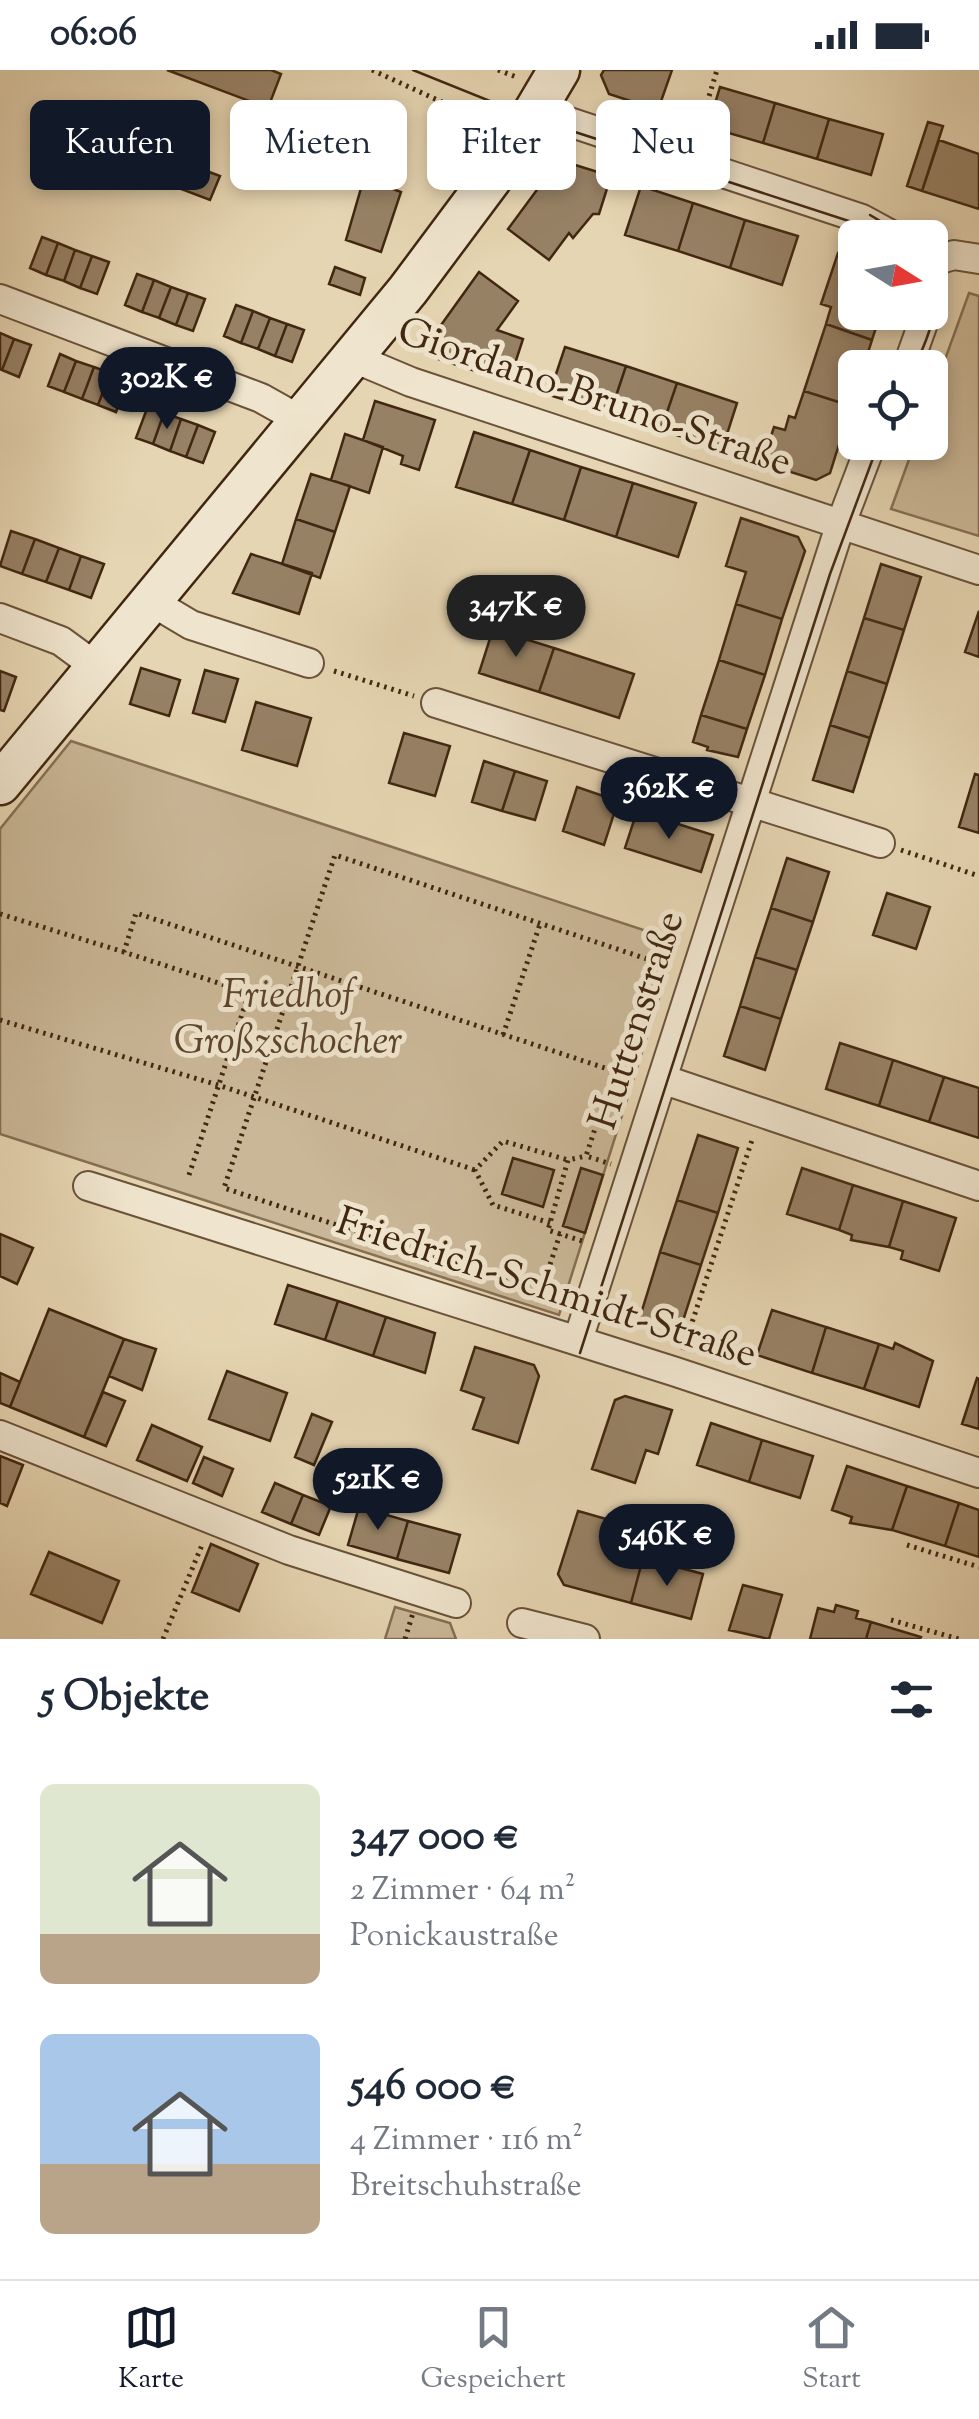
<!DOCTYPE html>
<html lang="de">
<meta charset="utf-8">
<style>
:root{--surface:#fff;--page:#f2f2f3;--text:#1f2937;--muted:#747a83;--line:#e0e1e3;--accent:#111827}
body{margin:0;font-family:"Sorts Mill Goudy",serif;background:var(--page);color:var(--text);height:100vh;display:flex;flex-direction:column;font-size:38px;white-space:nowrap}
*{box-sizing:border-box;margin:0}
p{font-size:32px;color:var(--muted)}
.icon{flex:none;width:55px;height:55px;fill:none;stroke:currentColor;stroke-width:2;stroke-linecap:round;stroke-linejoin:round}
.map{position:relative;height:1569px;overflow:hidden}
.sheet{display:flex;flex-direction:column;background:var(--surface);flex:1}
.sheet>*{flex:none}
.guide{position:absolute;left:30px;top:30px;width:920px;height:90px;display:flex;gap:20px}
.needle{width:65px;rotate:101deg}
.fabs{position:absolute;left:838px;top:150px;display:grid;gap:20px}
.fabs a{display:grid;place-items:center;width:110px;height:110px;border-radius:15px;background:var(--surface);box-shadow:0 5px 15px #0003;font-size:50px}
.price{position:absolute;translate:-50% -85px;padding:0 22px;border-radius:35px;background:var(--accent);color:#fff;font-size:32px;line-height:65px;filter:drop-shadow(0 2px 5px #0008)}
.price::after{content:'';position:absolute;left:50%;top:60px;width:30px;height:22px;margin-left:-15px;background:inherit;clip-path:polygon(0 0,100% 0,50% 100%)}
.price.active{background:#222;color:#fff}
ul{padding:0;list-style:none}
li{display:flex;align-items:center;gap:30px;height:250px;padding:0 40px}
li span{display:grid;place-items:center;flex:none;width:280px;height:200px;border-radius:15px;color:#555}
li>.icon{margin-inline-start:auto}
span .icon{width:120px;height:120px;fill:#fffc;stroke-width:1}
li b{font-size:42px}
h2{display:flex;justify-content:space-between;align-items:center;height:120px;padding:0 40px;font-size:42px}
.chip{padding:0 35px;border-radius:15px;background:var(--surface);box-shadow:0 5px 15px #0003;font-size:35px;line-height:90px}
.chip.active{background:var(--accent);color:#fff}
.status{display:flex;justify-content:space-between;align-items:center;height:70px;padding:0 50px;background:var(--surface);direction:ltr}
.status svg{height:28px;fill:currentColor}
.tabs{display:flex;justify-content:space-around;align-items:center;height:140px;border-top:2px solid var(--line);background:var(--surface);font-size:28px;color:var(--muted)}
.tabs a{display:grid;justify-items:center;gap:5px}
.tabs .active{color:var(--accent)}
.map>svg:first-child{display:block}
.green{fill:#cab797;stroke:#866f54;stroke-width:2.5}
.building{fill:#978165;stroke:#412711;stroke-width:2.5}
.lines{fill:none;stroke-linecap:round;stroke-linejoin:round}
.street-casing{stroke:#6a5239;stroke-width:32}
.secondary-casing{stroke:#412711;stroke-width:45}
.path{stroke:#412711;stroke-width:5;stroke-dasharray:2.5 5;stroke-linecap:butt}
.street{stroke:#efe4cd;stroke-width:28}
.secondary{stroke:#efe4cd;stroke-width:40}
.tram{stroke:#412711;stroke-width:2.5}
.labels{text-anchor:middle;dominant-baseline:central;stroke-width:10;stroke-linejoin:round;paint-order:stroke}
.street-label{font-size:40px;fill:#412711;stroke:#efe4cd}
.park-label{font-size:40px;font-style:italic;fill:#5c442c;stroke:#efe4cd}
</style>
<div class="status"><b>06:06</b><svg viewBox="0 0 49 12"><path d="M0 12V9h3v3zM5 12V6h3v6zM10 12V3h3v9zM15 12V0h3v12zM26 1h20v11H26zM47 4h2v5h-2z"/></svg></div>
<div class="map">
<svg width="979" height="1569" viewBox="0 0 979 1569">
<rect width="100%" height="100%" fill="#e6d5b2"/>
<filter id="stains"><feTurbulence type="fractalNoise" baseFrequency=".002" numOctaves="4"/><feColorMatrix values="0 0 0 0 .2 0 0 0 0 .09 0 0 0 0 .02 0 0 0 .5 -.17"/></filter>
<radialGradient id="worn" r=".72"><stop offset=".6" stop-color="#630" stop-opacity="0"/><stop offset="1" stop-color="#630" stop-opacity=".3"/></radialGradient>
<path class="green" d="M969 223 979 226V466L891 439 915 373 930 372V331Z
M71 671 677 871 559 1245 0 1064V759Z
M395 1537 450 1553 456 1569H385Z"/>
<path class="building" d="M167 0H271L281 4 268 38Z
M604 0H672L658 40 609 24 601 5Z
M720 17 775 33 763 73 708 57Z
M775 33 829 49 817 89 763 73Z
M829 49 883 64 871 105 817 89Z
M928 52 943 56 922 121 907 116Z
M939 70 979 84V139L922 121Z
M156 82 220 106 210 130 147 106Z
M559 90 611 106 599 144H593L573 168 569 163 549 190 508 159Z
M364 108 401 122 381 182 346 170Z
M641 116 693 133 678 181 625 165Z
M693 133 745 150 730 198 678 181Z
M745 150 798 166 782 215 730 198Z
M42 167 58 173 46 205 30 198Z
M58 173 75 180 64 211 46 205Z
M75 180 92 186 80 218 64 211Z
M838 183 855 189V242H881L872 270 826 254 831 237 821 234Z
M92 186 109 192 97 224 80 218Z
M335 197 365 208 360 225 329 214Z
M479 202 518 231 497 260 523 269 509 312 429 286 426 276Z
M137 204 154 210 142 242 125 235Z
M154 210 171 217 159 248 142 242Z
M171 217 188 223 176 255 159 248Z
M188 223 205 229 193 261 176 255Z
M236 235 253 241 241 273 224 266Z
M253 241 270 248 258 279 241 273Z
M270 248 287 254 275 286 258 279Z
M287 254 304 260 292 292 275 286Z
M826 254 872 270 863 298H855L851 336 804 321Z
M0 263 14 269 2 300 0 299Z
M14 269 31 275 19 307 2 300Z
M565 277 626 296 610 344 549 325Z
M60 284 76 291 64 322 48 316Z
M76 291 94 297 82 329 64 322Z
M626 296 677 313 661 360 610 344Z
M94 297 110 303 98 335 82 329Z
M110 303 127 310 116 342 98 335Z
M677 313 737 333 722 380 661 360Z
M804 321 851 336 830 403 816 410 762 393 774 357 785 360 789 346 795 348Z
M375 331 435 350 419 400 401 394 403 386 363 370Z
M148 336 164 343 153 374 136 368Z
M164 343 181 349 170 381 153 374Z
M181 349 198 355 186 387 170 381Z
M198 355 215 362 203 393 186 387Z
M474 362 530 380 512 434 456 417Z
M345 364 383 377 369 423 331 410Z
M530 380 581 397 564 450 512 434Z
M581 397 633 413 616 467 564 450Z
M311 404 350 416 335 462 296 449Z
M633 413 696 433 678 487 616 467Z
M741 448 798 467 805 481 782 549 736 534 746 502 726 496Z
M296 449 335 462 320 508 282 494Z
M11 461 35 469 22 504 0 496Z
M35 469 59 478 46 512 22 504Z
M59 478 81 486 69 520 46 512Z
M251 484 312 503 299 544 233 523Z
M81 486 104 494 91 528 69 520Z
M881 494 921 507 904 560 864 548Z
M736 534 782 549 765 605 719 590Z
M979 541V587L965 582Z
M864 548 904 560 887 614 847 601Z
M493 559 554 578 539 622 479 603Z
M554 578 634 604 619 648 539 622Z
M719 590 765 605 747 659 701 645Z
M141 598 180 610 169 646 130 634Z
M205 600 238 609 225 652 193 643Z
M0 601 16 607 4 641 0 640Z
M847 601 887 614 870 668 830 655Z
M256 632 311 648 297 696 242 680Z
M701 645 747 659 738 687 707 680 708 677 693 672Z
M830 655 870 668 853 722 813 710Z
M404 663 450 676 435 726 389 713Z
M484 691 515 701 502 741 472 732Z
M515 701 547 711 535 750 502 741Z
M975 704 979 705V763L959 757Z
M577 717 618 731 604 775 563 761Z
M637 741 713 765 701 802 625 778Z
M787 788 829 802 813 852 771 838Z
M887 823 930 837 916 879 873 865Z
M771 838 813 852 797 900 755 887Z
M755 887 797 900 781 949 740 936Z
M740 936 781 949 765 1000 724 986Z
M840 973 893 990 879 1036 826 1019Z
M893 990 944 1007 929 1052 879 1036Z
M944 1007 979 1018V1068L929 1052Z
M698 1065 738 1078 718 1143 677 1130Z
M513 1088 554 1100 543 1137 502 1124Z
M581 1098 603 1105 585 1163 563 1156Z
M802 1098 853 1115 839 1160 787 1144Z
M853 1115 903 1131 889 1177 851 1170 852 1165 839 1160Z
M677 1130 718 1143 701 1195 660 1182Z
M903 1131 956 1148 939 1201 901 1189 903 1181 889 1177Z
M0 1164 33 1178 17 1214 0 1206Z
M660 1182 701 1195 680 1260 640 1247Z
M288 1215 338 1231 325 1270 275 1254Z
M338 1231 386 1247 373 1286 325 1270Z
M49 1239 124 1269 84 1367 10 1337Z
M772 1240 826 1257 812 1303 757 1285Z
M386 1247 435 1263 425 1303 373 1286Z
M826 1257 879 1274 864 1319 812 1303Z
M124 1269 156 1279 142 1320 109 1306Z
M895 1273 933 1291 919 1337 864 1319 879 1274 893 1279Z
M475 1277 534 1295 539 1306 518 1373 473 1359 484 1328 461 1320Z
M227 1301 287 1323 270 1371 209 1349Z
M0 1303 20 1312 10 1337 0 1333Z
M977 1308 979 1309V1359L962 1354Z
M103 1322 125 1331 106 1376 84 1367Z
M625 1326 672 1340 658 1384 646 1380 635 1413 592 1399 615 1330Z
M312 1344 332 1352 314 1395 295 1387Z
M711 1353 762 1370 749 1412 697 1395Z
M152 1355 202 1377 187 1411 137 1390Z
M762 1370 813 1386 800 1428 749 1412Z
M0 1386 23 1395 7 1436 0 1433Z
M204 1387 233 1399 222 1426 193 1413Z
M847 1396 907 1416 892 1460 850 1453 852 1447 832 1440Z
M275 1413 303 1425 291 1454 262 1442Z
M907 1416 959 1433 945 1476 892 1460Z
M303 1425 331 1436 319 1465 291 1454Z
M959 1433 979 1440V1487L945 1476Z
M359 1437 408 1451 397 1489 348 1475Z
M578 1441 624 1454 616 1480 643 1488 631 1533 564 1515 558 1504Z
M408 1451 460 1465 449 1503 397 1489Z
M211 1474 258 1494 239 1541 192 1522Z
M49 1482 119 1511 102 1553 31 1524Z
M643 1488 703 1504 691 1549 631 1533Z
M743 1515 782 1525 769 1569 729 1560Z
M836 1535 858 1541 856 1548 871 1552 866 1569H810L818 1538 834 1542Z
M871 1552 921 1567 920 1569H866Z"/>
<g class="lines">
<g class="street-casing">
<path id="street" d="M536 41 862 149 897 168
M930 192 954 185 979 189
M0 229 261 328 302 351
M354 288 411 312 979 500
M907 298 927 242
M149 530 191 555 309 593
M0 548 61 571 95 596
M436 633 880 773
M662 1009 979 1116
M88 1116 676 1302 979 1403
M578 1270 840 456 872 372
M0 1365 289 1480 456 1533
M522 1553 585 1569"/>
</g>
<g class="secondary-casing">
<path id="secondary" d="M0 714 408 220 508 86 559 0"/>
</g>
<path class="path" d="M372 0 492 55
M498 0 519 8
M696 69 717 0
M334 601 414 626
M901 780 979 806
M0 844 124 882
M0 950 218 1015 475 1100
M503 965 540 854
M189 1105 249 923 124 882 136 843 614 1001 586 1086 611 1094
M550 1153 493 1135 475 1100 503 1071 568 1090
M560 1164 548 1160 568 1090 586 1086
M582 1171 560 1164 541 1222 224 1118 335 785 650 890 614 1001
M683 1280 753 1067
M907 1475 979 1497
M891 1550 959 1569
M163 1569 202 1475
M405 1569 413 1543"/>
<use href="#street" class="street"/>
<use href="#secondary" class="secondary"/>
<path class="tram" d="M413 0 532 48 858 154 885 168
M870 145 909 168
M914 298C930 264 942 235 930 198
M580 1283 830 504 879 372"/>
</g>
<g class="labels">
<g class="street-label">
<text transform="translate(594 329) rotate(19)">Giordano-Bruno-Straße</text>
<text transform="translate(639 951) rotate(-72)">Huttenstraße</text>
<text transform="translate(546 1220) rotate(18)">Friedrich-Schmidt-Straße</text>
</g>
<g class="park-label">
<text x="288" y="927">Friedhof<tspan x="288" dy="46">Großzschocher</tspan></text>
</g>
</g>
<rect width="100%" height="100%" filter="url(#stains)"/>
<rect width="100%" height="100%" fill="url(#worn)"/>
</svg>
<div class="fabs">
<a><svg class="needle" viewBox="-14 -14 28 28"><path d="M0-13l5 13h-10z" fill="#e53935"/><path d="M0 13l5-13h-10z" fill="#747a83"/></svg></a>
<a><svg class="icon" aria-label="locate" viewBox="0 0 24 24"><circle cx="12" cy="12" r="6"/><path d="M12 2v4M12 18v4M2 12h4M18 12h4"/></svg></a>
</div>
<b class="price" style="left:167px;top:362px">302K €</b>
<b class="price active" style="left:516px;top:590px">347K €</b>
<b class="price" style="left:669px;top:772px">362K €</b>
<b class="price" style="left:378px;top:1463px">521K €</b>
<b class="price" style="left:667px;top:1519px">546K €</b>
<div class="guide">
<a class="chip active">Kaufen</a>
<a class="chip">Mieten</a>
<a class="chip">Filter</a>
<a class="chip">Neu</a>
</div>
</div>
<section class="sheet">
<h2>5 Objekte<svg class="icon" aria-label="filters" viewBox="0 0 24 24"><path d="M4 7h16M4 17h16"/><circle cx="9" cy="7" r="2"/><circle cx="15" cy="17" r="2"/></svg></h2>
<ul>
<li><span style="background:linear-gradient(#dfe7d0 75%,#b9a48a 0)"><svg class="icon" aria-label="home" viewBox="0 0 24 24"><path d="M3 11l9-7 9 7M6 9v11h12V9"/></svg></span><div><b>347 000 €</b><p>2 Zimmer · 64 m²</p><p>Ponickaustraße</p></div></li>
<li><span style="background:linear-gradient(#a9c7e8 65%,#b9a48a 0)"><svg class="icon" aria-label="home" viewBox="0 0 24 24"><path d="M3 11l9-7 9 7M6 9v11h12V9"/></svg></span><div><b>546 000 €</b><p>4 Zimmer · 116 m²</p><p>Breitschuhstraße</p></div></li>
</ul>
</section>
<nav class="tabs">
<a class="active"><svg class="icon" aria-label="map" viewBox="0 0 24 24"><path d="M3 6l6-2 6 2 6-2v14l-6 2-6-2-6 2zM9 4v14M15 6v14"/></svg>Karte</a>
<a><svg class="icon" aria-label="saved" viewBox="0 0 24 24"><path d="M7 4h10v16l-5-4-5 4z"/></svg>Gespeichert</a>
<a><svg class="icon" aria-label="home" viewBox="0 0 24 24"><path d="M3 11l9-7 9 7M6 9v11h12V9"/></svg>Start</a>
</nav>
